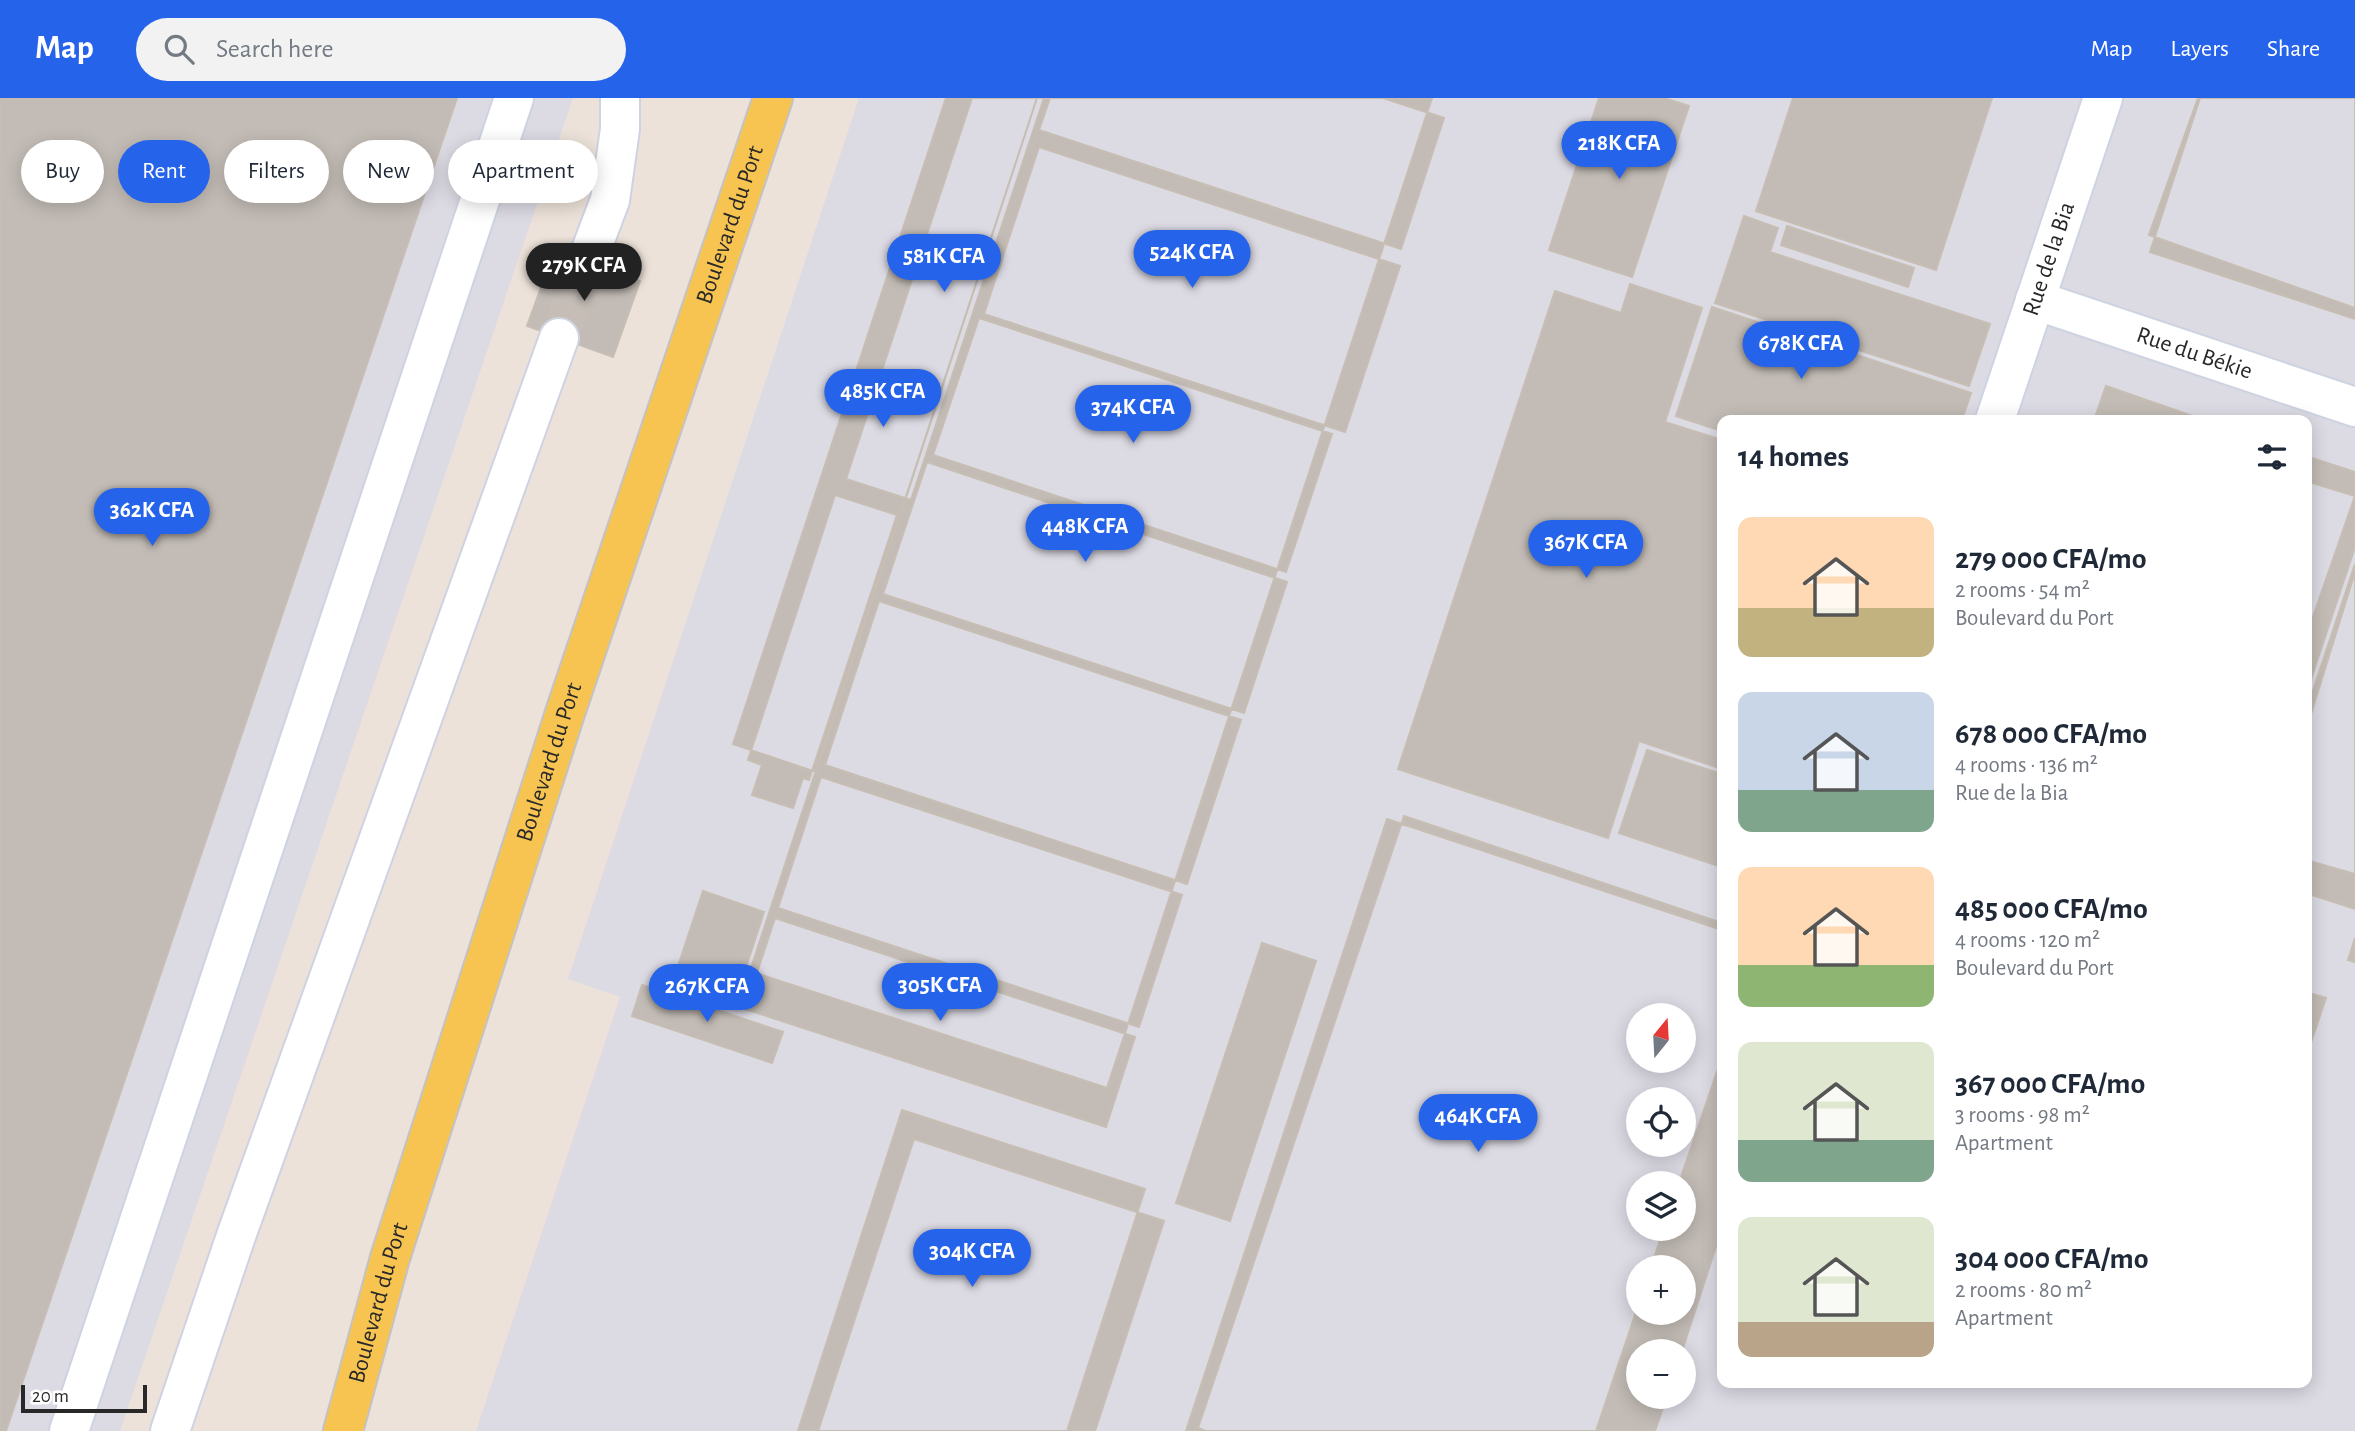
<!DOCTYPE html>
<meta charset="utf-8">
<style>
:root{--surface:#fff;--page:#f2f2f3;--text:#1f2937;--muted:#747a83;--accent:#2563eb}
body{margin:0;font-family:"Alegreya Sans",sans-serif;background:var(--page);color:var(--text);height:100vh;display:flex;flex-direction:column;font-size:26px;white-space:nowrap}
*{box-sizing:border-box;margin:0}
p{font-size:23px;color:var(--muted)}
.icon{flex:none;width:38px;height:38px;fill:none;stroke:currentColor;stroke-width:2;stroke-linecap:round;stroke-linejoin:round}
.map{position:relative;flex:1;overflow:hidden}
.panel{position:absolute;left:1717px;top:317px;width:595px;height:973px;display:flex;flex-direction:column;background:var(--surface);border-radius:14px;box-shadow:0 4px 18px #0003}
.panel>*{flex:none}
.banner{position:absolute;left:21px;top:42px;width:665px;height:63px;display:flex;gap:14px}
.needle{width:46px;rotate:18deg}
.controls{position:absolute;left:1626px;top:905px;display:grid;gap:14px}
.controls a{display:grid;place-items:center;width:70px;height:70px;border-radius:50%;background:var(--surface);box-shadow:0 4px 18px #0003;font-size:35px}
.scale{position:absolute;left:21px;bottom:18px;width:126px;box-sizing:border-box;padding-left:7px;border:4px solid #282828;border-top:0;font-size:19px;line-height:24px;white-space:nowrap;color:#282828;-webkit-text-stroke:5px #fff;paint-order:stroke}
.price{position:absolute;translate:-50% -60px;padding:0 16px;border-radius:24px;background:var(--accent);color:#fff;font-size:23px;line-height:46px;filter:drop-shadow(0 2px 4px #0008)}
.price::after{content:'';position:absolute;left:50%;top:42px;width:21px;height:16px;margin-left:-10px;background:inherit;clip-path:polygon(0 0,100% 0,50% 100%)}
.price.active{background:#222;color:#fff}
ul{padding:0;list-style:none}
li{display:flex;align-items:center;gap:21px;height:175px;padding:0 21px}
li span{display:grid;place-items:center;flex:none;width:196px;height:140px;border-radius:14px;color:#555}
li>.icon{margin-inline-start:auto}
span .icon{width:84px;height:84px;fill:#fffc;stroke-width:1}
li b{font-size:30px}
h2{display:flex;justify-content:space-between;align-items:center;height:84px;padding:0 21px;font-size:30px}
.tag{padding:0 24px;border-radius:32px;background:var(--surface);box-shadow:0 4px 18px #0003;font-size:24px;line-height:63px}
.tag.active{background:var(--accent);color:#fff}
header{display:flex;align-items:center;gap:42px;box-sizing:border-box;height:98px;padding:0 35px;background:var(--accent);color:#fff}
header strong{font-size:33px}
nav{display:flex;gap:38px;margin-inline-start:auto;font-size:24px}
.search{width:490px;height:63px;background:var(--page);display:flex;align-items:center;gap:18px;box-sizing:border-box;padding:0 24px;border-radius:38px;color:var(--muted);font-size:26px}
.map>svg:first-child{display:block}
.industrial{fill:#dcdae3;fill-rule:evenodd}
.building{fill:#c3bcb6;stroke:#c7beb3;stroke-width:2;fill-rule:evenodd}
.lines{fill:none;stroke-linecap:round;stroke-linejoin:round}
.minor-tunnel{stroke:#c5bdb6;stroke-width:38;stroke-dasharray:38 19;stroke-linecap:butt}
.minor-casing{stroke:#ced3e2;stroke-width:42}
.major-casing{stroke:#c3c3c3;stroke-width:42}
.minor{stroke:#fff;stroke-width:38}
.major{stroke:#f7c452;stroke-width:38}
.labels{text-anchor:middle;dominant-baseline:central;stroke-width:5;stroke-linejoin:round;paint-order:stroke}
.street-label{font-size:24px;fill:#282828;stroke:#fff}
</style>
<header>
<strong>Map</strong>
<div class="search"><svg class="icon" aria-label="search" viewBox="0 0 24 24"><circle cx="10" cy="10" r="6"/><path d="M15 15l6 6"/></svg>Search here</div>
<nav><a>Map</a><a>Layers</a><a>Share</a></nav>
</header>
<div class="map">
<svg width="2355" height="1333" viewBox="0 0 2355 1333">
<rect width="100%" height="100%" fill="#ece2d9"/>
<path class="industrial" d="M0 0H573L120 1333H0Z
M859 0H2355V1333H476L620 899 568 881ZM1722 322H2306V1284H1722ZM1638 917H1684V962H1638ZM1638 1001H1684V1046H1638ZM1638 1085H1684V1130H1638ZM1638 1169H1684V1214H1638ZM1638 1253H1684V1298H1638Z"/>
<path class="building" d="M0 0H457L6 1333H0Z
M946 0H1037L816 674 733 646Z
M972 0H1044L911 402 846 381Z
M1037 0H1432L1107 990 750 873Z
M1050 0H1383L1444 20 1401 151 1039 32Z
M1599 0H1664L1689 8 1632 179 1549 152Z
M1793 0H1992L1936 172 1756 113Z
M2198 0H2355V210L2149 137Z
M2200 0H2355V221L2150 154Z
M1039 49 1400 168 1345 334 984 216Z
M1744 118 1778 130 1770 154 1990 226 1969 288 1715 205Z
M1787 128 1914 170 1908 189 1781 147Z
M555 151 640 183 613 259 527 228Z
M1630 186 1702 210 1665 324 1722 342V671L1639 643 1608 740 1398 671 1555 193 1621 215Z
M1712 209 1971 295 1962 322H1722V333L1676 318Z
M979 220 1332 336 1286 474 933 357Z
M2106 288 2204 322H2094Z
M2306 358 2355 374V398L2306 539Z
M927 364 1287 484 1244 615 883 496Z
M2306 383 2355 398V449L2306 596Z
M835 397 897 417 809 682 803 680 793 710 752 697 762 667 748 662Z
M2355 466V811L2306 795V614Z
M2355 474V776L2306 762V632Z
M879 503 1241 622 1187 786 825 667Z
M1647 652 1722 676V769L1619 735Z
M821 679 1182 797 1139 929 778 810Z
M1404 718 1722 825V959L1679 1085H1638V1130H1664L1651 1169H1638V1208L1596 1333H1206L1198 1330ZM1638 917H1684V962H1638ZM1638 1001H1684V1046H1638Z
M1387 721 1722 832V1130L1682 1253H1638V1298H1667L1655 1333H1186ZM1638 917H1684V962H1638ZM1638 1001H1684V1046H1638ZM1638 1085H1684V1130H1638ZM1638 1169H1684V1214H1638Z
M703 793 764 814 733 909 671 889Z
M775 820 1135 939 1106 1029 745 911Z
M2355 840V864L2348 862Z
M1262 845 1316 863 1230 1123 1176 1105Z
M642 887 783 934 772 965 632 918Z
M2306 894 2326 900 2306 959Z
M902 1012 1145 1091 1067 1333H798Z
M914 1041 1164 1123 1095 1333H818Z"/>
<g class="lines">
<path class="minor-tunnel" d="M559 240 587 163"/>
<g class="minor-casing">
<g id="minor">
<path d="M587 163 610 102 620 31V0"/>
<path id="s1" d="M2035 202 2355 309"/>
<path id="s2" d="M1995 322 2103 0"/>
<path d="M69 1333 514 0"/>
<path d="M170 1333 236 1138 559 240"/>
</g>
</g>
<g class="major-casing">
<g id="major">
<path id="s3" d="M343 1333 390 1160 565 615 773 0"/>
</g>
</g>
<use href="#minor" class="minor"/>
<use href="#major" class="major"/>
</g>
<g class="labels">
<g class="street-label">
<text stroke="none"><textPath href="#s3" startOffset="1267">Boulevard du Port</textPath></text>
<text stroke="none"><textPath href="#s2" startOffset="170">Rue de la Bia</textPath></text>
<text stroke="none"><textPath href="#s1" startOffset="168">Rue du Békie</textPath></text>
<text stroke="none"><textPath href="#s3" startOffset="700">Boulevard du Port</textPath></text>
<text stroke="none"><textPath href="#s3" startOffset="133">Boulevard du Port</textPath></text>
</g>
</g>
</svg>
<div class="controls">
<a><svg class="needle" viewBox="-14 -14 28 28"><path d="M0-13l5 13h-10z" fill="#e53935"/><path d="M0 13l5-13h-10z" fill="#747a83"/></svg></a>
<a><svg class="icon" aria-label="locate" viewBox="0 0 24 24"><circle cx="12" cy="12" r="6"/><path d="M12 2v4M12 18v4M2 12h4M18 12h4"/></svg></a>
<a><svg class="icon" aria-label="layers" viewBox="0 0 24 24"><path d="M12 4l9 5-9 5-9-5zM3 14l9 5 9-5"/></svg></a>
<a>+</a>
<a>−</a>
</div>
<div class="scale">20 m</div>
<b class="price" style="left:1619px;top:83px">218K CFA</b>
<b class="price" style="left:1192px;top:192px">524K CFA</b>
<b class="price" style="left:944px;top:196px">581K CFA</b>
<b class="price active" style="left:584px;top:205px">279K CFA</b>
<b class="price" style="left:1801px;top:283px">678K CFA</b>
<b class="price" style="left:883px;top:331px">485K CFA</b>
<b class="price" style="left:1133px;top:347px">374K CFA</b>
<b class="price" style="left:152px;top:450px">362K CFA</b>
<b class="price" style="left:1085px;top:466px">448K CFA</b>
<b class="price" style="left:1586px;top:482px">367K CFA</b>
<b class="price" style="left:940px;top:925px">305K CFA</b>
<b class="price" style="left:707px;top:926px">267K CFA</b>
<b class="price" style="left:1478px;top:1056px">464K CFA</b>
<b class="price" style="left:972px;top:1191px">304K CFA</b>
<div class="banner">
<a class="tag">Buy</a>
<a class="tag active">Rent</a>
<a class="tag">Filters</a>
<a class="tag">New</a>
<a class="tag">Apartment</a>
</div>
<section class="panel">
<h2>14 homes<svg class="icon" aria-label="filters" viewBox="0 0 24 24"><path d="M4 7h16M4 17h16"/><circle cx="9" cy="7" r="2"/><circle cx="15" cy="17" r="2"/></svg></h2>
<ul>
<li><span style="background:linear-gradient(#ffd9b3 65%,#c2b280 0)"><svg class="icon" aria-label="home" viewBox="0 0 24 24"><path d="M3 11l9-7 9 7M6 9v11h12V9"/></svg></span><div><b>279 000 CFA/mo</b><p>2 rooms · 54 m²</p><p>Boulevard du Port</p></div></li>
<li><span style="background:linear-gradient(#c9d6e8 70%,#7fa58c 0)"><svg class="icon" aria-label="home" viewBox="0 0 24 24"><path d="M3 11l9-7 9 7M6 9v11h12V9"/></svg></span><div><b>678 000 CFA/mo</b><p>4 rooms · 136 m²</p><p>Rue de la Bia</p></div></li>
<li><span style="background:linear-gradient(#ffd9b3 70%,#8fb573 0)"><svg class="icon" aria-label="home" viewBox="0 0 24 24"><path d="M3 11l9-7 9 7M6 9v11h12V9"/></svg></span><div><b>485 000 CFA/mo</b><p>4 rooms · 120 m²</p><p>Boulevard du Port</p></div></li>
<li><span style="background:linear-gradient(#dfe7d0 70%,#7fa58c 0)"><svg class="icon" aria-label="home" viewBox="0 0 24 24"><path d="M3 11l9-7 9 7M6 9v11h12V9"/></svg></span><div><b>367 000 CFA/mo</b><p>3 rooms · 98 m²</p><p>Apartment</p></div></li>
<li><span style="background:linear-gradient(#dfe7d0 75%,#b9a48a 0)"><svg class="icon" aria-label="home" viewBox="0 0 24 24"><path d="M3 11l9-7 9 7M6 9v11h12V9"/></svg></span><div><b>304 000 CFA/mo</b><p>2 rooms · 80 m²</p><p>Apartment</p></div></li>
</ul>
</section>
</div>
